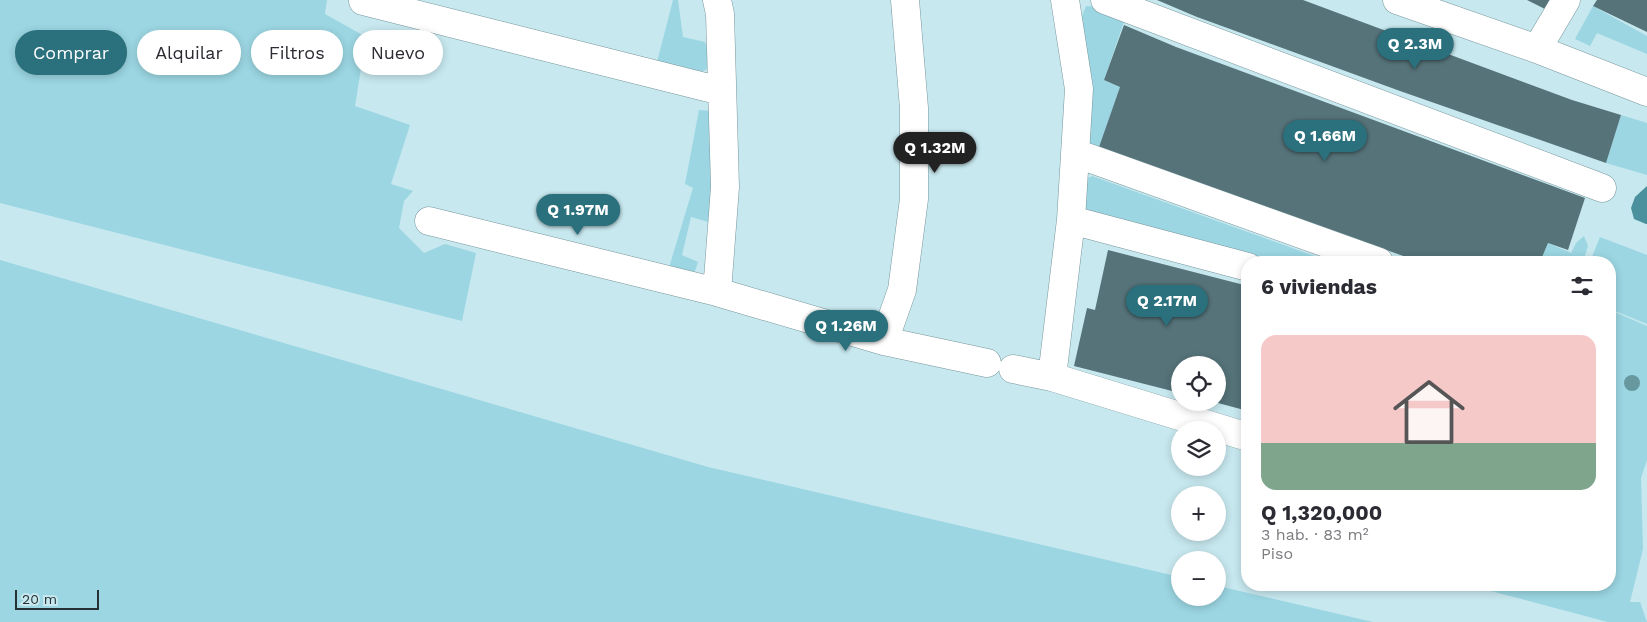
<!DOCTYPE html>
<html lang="es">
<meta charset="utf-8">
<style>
:root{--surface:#fff;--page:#f7f7f7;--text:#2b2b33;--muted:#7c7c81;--line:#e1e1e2;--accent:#2a707d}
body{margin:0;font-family:"Work Sans",sans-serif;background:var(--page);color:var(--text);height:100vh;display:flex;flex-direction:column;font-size:19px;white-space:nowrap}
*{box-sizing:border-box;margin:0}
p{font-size:16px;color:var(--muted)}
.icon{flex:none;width:28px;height:28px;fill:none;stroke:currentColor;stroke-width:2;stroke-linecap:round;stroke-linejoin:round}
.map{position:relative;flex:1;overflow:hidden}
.details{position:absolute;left:1241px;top:256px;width:375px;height:335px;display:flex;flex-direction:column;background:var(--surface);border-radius:20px;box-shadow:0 2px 8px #0003}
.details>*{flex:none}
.banner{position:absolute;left:15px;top:30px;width:475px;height:45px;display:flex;gap:10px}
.buttons{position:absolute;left:1171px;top:356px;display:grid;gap:10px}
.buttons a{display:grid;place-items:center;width:55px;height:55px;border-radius:50%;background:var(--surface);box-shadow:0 2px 8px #0003;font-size:25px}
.scale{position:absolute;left:15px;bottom:12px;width:84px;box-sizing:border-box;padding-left:5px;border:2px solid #253134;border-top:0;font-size:14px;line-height:18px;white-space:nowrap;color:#253134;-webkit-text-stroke:4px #c7e8ef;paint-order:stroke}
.price{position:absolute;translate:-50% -42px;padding:0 11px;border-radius:18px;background:var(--accent);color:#fff;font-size:16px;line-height:32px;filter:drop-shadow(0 1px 2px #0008)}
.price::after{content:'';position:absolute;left:50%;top:30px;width:15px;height:11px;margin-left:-8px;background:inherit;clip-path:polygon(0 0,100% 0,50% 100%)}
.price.active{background:#222;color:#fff}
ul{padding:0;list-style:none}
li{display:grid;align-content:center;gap:10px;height:265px;padding:0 20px}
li+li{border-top:1px solid var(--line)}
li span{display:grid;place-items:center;height:155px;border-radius:15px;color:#555}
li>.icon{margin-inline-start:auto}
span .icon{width:90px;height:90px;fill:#fffc;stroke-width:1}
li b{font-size:21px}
h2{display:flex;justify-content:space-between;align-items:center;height:60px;padding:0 20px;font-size:21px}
.pill{padding:0 18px;border-radius:22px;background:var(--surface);box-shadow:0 2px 8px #0003;font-size:18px;line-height:45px}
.pill.active{background:var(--accent);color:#fff}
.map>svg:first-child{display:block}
.green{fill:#9bd6e2}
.water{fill:#4b909d}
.building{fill:#557379}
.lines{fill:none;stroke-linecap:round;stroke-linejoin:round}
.minor-casing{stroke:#78969c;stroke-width:29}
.minor{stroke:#fff;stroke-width:28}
.tree{fill:#67979f}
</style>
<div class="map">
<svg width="1647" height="622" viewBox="0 0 1647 622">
<rect width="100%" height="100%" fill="#c7e8ef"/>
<path class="green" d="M0 0H327L325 14 366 37 355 106 410 125 391 184 413 191 404 201 399 228 424 253 445 244 476 253 462 321 0 203Z
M673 0H678L683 37 705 42 709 57 707 69 699 73 657 62Z
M1086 6 1098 7 1126 16 1104 80 1120 87 1099 147 1085 145 1082 16Z
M1593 6 1647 36V54L1597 33 1590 46 1575 39Z
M699 110 713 111 712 223 691 217 682 255 698 262 693 277 668 271 693 188 685 184Z
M1621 115 1647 123V175L1606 163Z
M1092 176 1331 262H1254L1084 210 1087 179Z
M1584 236 1588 246 1583 262H1540L1548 243 1571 253 1576 243Z
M1600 237 1647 255V324L1610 309V262H1590Z
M0 260 708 467 1180 577V598H1218V586L1373 622H0Z
M1610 310 1647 326V460L1641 478 1643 549 1630 602H1640L1647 622H1608L1468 585H1610Z"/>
<path class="water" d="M1647 186V224H1646L1634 219 1631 208 1635 197Z"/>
<path class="building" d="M1157 0H1303L1572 100 1621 115 1606 163 1400 91 1197 17Z
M1527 0H1557L1551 12Z
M1597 0H1647V32L1593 6Z
M1124 25 1176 47 1585 198 1568 250 1548 243 1540 262H1420L1099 147 1120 87 1104 80Z
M1108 250 1248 286V411L1218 403V365H1180V393L1074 366 1087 308 1095 310Z"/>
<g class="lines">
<g class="minor-casing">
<path id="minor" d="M717 0 720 14 725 187 717 292
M1105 0 1602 188
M1397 0 1537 49 1647 92
M363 1 721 91
M1537 49 1566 0
M1075 153 1379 262
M1071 220 1248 267
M429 221 717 292 884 341 987 363
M884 341 902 290 914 199V108L905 0
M1013 369 1052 377 1248 437
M1052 377 1071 220 1079 89 1065 0"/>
</g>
<use href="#minor" class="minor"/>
</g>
<circle class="tree" cx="1632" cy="383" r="8"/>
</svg>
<div class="buttons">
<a><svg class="icon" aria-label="locate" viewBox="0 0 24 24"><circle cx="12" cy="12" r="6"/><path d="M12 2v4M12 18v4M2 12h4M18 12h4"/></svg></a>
<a><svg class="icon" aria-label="layers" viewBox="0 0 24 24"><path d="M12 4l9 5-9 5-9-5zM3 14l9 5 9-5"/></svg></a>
<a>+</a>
<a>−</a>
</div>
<div class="scale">20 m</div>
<b class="price" style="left:1415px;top:70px">Q 2.3M</b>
<b class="price" style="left:1325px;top:162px">Q 1.66M</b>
<b class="price active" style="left:935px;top:174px">Q 1.32M</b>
<b class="price" style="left:578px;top:236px">Q 1.97M</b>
<b class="price" style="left:1167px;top:327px">Q 2.17M</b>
<b class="price" style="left:846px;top:352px">Q 1.26M</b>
<div class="banner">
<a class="pill active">Comprar</a>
<a class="pill">Alquilar</a>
<a class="pill">Filtros</a>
<a class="pill">Nuevo</a>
</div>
<section class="details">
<h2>6 viviendas<svg class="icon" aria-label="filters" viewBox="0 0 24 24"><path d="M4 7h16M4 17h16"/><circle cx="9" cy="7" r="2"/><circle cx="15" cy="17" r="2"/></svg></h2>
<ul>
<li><span style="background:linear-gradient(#f6c9c9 70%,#7fa58c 0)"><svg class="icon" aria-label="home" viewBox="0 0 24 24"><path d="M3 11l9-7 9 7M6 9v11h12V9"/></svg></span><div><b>Q 1,320,000</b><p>3 hab. · 83 m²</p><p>Piso</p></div></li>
</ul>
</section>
</div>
